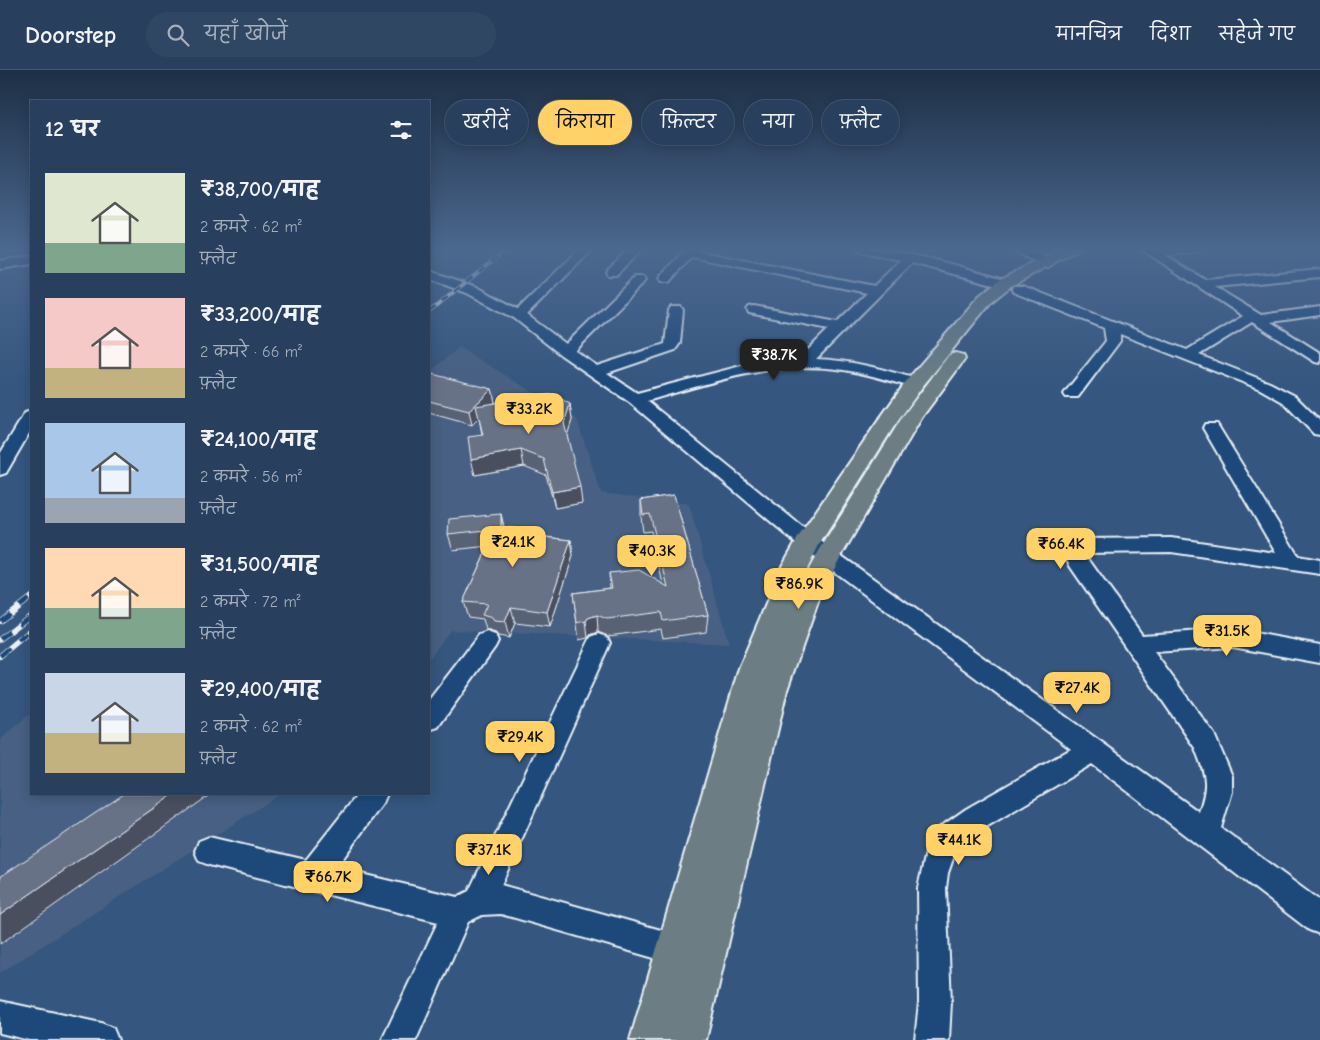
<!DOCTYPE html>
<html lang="hi">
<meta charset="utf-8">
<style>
:root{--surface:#28405e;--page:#304764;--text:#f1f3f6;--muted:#a5afbc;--line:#445973;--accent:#ffd166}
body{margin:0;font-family:"Comic Neue","Playpen Sans Deva",sans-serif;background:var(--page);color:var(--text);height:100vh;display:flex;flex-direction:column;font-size:19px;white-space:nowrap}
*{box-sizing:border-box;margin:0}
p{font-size:16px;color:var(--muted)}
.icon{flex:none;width:28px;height:28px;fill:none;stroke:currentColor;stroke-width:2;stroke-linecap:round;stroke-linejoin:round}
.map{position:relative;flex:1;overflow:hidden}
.drawer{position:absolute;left:30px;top:30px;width:400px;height:695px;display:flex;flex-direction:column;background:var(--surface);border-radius:0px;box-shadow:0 2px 12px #0003,0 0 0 1px var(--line)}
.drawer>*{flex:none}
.banner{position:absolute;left:445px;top:30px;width:475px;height:45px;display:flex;gap:10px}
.price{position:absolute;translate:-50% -42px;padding:0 11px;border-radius:10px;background:var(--accent);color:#111;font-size:16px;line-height:32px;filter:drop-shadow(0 1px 2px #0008)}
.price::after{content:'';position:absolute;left:50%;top:30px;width:15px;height:11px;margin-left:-8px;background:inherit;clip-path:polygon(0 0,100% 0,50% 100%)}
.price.current{background:#222;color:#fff}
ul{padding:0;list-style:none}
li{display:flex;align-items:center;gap:15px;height:125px;padding:0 15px}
li span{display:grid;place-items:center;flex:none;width:140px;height:100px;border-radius:0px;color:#555}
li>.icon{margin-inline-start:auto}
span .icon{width:60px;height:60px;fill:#fffc;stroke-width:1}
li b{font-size:21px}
h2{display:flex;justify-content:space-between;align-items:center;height:60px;padding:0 15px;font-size:21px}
.pill{padding:0 18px;border-radius:22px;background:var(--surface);box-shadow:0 2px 12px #0003,0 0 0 1px var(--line);font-size:18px;line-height:45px}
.pill.current{background:var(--accent);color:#111}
header{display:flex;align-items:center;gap:30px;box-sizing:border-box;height:70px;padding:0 25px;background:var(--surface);border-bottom:1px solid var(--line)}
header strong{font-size:24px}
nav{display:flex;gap:28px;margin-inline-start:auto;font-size:18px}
.search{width:350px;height:45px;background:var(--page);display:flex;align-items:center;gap:12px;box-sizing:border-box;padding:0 18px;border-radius:28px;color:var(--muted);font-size:19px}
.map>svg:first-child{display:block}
.built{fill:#476183}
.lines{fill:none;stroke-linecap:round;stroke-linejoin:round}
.minor-casing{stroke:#e8f1f8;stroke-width:4}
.major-casing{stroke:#e8f1f8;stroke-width:4}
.minor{fill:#1f4a7a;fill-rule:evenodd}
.major{fill:#6c7e84;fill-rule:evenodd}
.rail-far1-casing{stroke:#e8f1f8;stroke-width:4}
.rail-casing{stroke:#e8f1f8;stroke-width:6}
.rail-far1{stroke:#1f4a7a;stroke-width:2.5;stroke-dasharray:8;stroke-linecap:butt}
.rail{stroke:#1f4a7a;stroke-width:4.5;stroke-dasharray:12;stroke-linecap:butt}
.wall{fill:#596274;stroke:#e8f1f8}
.shaded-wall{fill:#49505e;stroke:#e8f1f8}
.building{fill:#687287;stroke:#e8f1f8}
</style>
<header>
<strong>Doorstep</strong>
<div class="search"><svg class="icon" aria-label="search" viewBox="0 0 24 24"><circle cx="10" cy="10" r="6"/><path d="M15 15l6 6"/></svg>यहाँ खोजें</div>
<nav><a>मानचित्र</a><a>दिशा</a><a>सहेजे गए</a></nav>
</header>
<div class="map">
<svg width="1320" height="970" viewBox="0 0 1320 970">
<rect width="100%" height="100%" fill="#35567e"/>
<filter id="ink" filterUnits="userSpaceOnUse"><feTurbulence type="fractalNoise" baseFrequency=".02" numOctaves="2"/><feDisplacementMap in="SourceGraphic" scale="10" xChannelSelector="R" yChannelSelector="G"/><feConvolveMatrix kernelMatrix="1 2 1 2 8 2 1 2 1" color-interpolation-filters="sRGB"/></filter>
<g filter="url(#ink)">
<path class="built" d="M459 277 577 349 601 423 689 434 729 574 450 560 429 589V303Z
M31 643V724H281L0 903V670Z"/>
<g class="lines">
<g class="minor-casing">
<path id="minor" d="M580 179H593L527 245 566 274 635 207H643L645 210 643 213 575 281 597 296 665 274 669 240 671 237H681L683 240 680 273 675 280 607 303 637 323 745 295 799 289 829 259 749 243 747 240 749 237 754 236 837 252 867 223 692 187 669 212H661L659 209 661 206 686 179H699L697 181 874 216 901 190 859 181 857 179C909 179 959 197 1009 210L1011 213 1009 216 1005 217 912 193 816 289C852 290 886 300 920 310L923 313 920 316 915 318C889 311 864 302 837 299 772 291 709 313 647 331L815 467 1199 742C1209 712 1206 707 1195 678L1070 496 1063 480 1066 475 1084 469 1171 468 1276 483 1203 358 1205 354H1217L1298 486 1320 490V504L1171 482 1084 483 1142 565 1233 559 1320 575V593L1233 577 1154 582 1214 664 1232 706V722L1221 758 1320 831V864L1309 860 1092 694 986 757 956 780 948 803 946 818 951 932 949 970H915L919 932 918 818 927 778 936 760 966 739 1071 679 801 477 629 332 561 285 514 248 467 223 429 209V201L433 202 477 217 518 239Z
M629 179H642L616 205H608L606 202 608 199Z
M1009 179H1026L1052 190 1054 193 1048 197 1044 196Z
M1141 179H1200L1194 183 1165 185 1205 210 1320 199V207L1215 217 1261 245 1320 237V245L1271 252 1320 283V293L1315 292 1252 252 1199 285 1270 313 1295 326 1320 351V365L1314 364 1283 332 1260 319 1120 264V271L1078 327H1066L1064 324 1066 321 1106 271 1104 258 1013 222 1012 219 1013 216H1023L1187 280 1243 246Z
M31 186V194L0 199V191Z
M31 341V360L6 403 0 405V384L25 343Z
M487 562 495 565 498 571 495 577 438 657 429 660V630L479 565Z
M599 564 607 567 610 573 501 815 675 864 686 868 690 879 686 890 675 894 501 844 482 845 468 852 416 970H382L438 852 209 795 199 791 195 781 199 771 209 767 306 790 358 724H387L383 733 336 798 457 827 469 821 588 573 591 567Z
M0 931 101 953 113 958 118 970H29L0 963Z"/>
</g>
<g class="major-casing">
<path id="major" d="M1060 179H1079L1011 216 991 232 922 317 893 358 819 475 796 522 819 481 903 346 949 285 956 283 963 285 965 289 922 347 840 488 820 526 787 620 706 970H630L739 598 782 496 799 466 876 354 908 309 979 226 999 210Z"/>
</g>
<use href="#minor" class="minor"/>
<use href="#major" class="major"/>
<g class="rail-far1-casing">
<path id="rail-far1" d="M429 242 507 179"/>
</g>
<g class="rail-casing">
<path id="rail" d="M0 551 31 527
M0 569 31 545
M0 586 31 560"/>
</g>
<use href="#rail-far1" class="rail-far1"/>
<use href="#rail" class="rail"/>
</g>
<path class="wall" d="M429 307 492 319 495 332 493 333 570 334 572 350 567 365 582 433 555 438 546 405 524 396 475 405 482 365 479 348 472 355 429 343Z
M674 425 708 545 706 562 663 568 661 559 608 566 598 562 590 565 588 568 579 570 573 523 610 518 609 503 663 514 651 461 643 462 641 447V430Z
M501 444 504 457 529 460 530 465 571 470 573 486 550 557 515 553 509 568 498 566 496 563 486 560 483 549 468 547 463 532 488 476 453 480 448 464Z"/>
<path class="shaded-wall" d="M492 319 495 332 472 355 469 341Z
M570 334 572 350 566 369 564 353Z
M521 380 524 396 475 405 471 389Z
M580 417 582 433 555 438 552 422Z
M501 444 504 459 501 457Z
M571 470 573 486 550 557 547 542Z
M511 537 515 553 509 568 505 552Z
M597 545 598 562 590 565 588 568 586 551 588 548Z
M174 724H211L0 874V845Z"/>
<path class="building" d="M432 304 492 319 469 341 429 331V307Z
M553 324 570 334 564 353 580 417 552 422 544 389 521 380 471 389 468 367 483 365 476 336Z
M674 425 708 545 663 551 661 542 607 549 597 545 588 548 586 551 577 553 573 523 612 518 609 503 639 500 668 517 650 444 643 445 641 430Z
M501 444V457L529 460 527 465 571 470 547 542 511 537 505 552 494 551 492 548 482 545 487 534 463 532 496 459 448 464 449 449Z
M124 724H174L0 845V807Z"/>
</g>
<linearGradient id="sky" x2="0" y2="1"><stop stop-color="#1d2f45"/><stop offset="0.57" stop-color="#4b688f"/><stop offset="1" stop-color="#4b688f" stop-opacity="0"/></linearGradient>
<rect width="1320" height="315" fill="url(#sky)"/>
</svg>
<b class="price current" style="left:774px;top:311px">₹38.7K</b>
<b class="price" style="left:529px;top:365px">₹33.2K</b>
<b class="price" style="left:513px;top:498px">₹24.1K</b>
<b class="price" style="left:1061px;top:500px">₹66.4K</b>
<b class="price" style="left:652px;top:507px">₹40.3K</b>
<b class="price" style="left:799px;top:540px">₹86.9K</b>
<b class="price" style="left:1227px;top:587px">₹31.5K</b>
<b class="price" style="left:1077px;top:644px">₹27.4K</b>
<b class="price" style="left:520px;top:693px">₹29.4K</b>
<b class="price" style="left:959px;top:796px">₹44.1K</b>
<b class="price" style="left:489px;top:806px">₹37.1K</b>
<b class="price" style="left:328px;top:833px">₹66.7K</b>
<div class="banner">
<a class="pill">खरीदें</a>
<a class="pill current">किराया</a>
<a class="pill">फ़िल्टर</a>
<a class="pill">नया</a>
<a class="pill">फ़्लैट</a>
</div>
<section class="drawer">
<h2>12 घर<svg class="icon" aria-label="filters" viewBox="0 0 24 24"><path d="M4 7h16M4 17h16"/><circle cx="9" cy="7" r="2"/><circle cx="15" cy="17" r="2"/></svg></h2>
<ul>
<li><span style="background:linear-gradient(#dfe7d0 70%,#7fa58c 0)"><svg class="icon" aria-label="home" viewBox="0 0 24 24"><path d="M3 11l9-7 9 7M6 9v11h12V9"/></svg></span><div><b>₹38,700/माह</b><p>2 कमरे · 62 m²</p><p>फ़्लैट</p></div></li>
<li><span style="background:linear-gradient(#f6c9c9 70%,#c2b280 0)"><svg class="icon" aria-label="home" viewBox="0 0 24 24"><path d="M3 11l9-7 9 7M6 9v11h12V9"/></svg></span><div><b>₹33,200/माह</b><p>2 कमरे · 66 m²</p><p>फ़्लैट</p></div></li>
<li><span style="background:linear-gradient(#a9c7e8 75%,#9aa5b1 0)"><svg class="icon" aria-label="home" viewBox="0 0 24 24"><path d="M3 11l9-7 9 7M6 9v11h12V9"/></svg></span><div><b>₹24,100/माह</b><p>2 कमरे · 56 m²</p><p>फ़्लैट</p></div></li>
<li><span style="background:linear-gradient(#ffd9b3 60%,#7fa58c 0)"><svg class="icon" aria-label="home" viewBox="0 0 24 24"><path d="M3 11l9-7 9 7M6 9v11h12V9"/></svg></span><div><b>₹31,500/माह</b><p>2 कमरे · 72 m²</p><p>फ़्लैट</p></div></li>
<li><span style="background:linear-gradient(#c9d6e8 60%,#c2b280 0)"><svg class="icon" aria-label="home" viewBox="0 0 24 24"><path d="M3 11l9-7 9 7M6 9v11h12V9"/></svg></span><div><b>₹29,400/माह</b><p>2 कमरे · 62 m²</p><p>फ़्लैट</p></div></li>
</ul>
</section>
</div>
